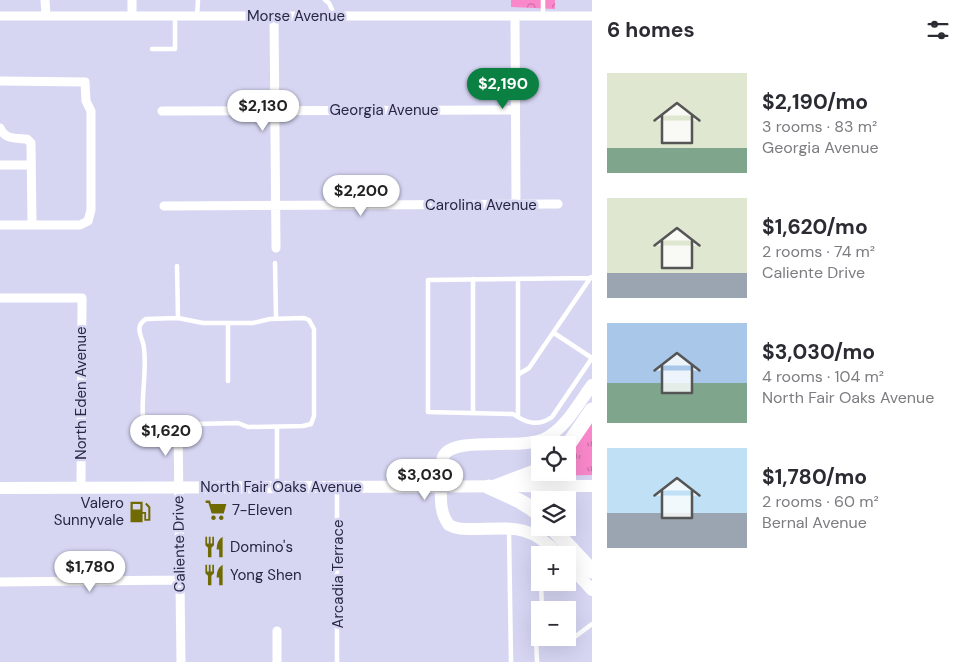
<!DOCTYPE html>
<meta charset="utf-8">
<style>
:root{--surface:#fff;--page:#f7f7f7;--text:#2b2b33;--muted:#7c7c81;--accent:#0b8043}
body{margin:0;font-family:"DM Sans",sans-serif;background:var(--page);color:var(--text);height:100vh;display:flex;flex-direction:column;font-size:19px;white-space:nowrap}
*{box-sizing:border-box;margin:0}
p{font-size:16px;color:var(--muted)}
.icon{flex:none;width:28px;height:28px;fill:none;stroke:currentColor;stroke-width:2;stroke-linecap:round;stroke-linejoin:round}
.map{position:relative;flex:1;overflow:hidden}
.panel{display:flex;flex-direction:column;background:var(--surface);width:375px}
.panel>*{flex:none}
.tools{position:absolute;left:531px;top:436px;display:grid;gap:10px}
.tools a{display:grid;place-items:center;width:45px;height:45px;border-radius:0px;background:var(--surface);box-shadow:0 5px 20px #0002;font-size:25px}
.price{position:absolute;translate:-50% -42px;padding:0 11px;border-radius:18px;background:#fff;color:#222;font-size:16px;line-height:32px;filter:drop-shadow(0 1px 2px #0008)}
.price::after{content:'';position:absolute;left:50%;top:30px;width:15px;height:11px;margin-left:-8px;background:inherit;clip-path:polygon(0 0,100% 0,50% 100%)}
.price.on{background:var(--accent);color:#fff}
ul{padding:0;list-style:none}
li{display:flex;align-items:center;gap:15px;height:125px;padding:0 15px}
li span{display:grid;place-items:center;flex:none;width:140px;height:100px;border-radius:0px;color:#555}
li>.icon{margin-inline-start:auto}
span .icon{width:60px;height:60px;fill:#fffc;stroke-width:1}
li b{font-size:21px}
h2{display:flex;justify-content:space-between;align-items:center;height:60px;padding:0 15px;font-size:21px}
main{display:flex;flex:1;min-height:0}
.map>svg:first-child{display:block}
.grass{fill:url(#grass-tufts)}
.park{fill:url(#park-crowns)}
.lines{fill:none;stroke-linecap:round;stroke-linejoin:round}
.lane{stroke:#fff;stroke-width:4.5}
.street{stroke:#fff;stroke-width:9}
.secondary{stroke:#fff;stroke-width:12}
.highway{stroke:#fff;stroke-width:15}
.labels{text-anchor:middle;dominant-baseline:central;stroke-width:5;stroke-linejoin:round;paint-order:stroke}
.street-label{font-size:15px;fill:#272641;stroke:#d6d6f3}
.poi-label{font-size:15px;fill:#272641;stroke:#d6d6f3;text-anchor:start}
</style>
<main>
<div class="map">
<svg width="592" height="662" viewBox="0 0 592 662">
<defs>
<pattern id="grass-tufts" width="24" height="20" patternUnits="userSpaceOnUse" patternTransform="scale(1.25)"><rect width="24" height="20" fill="#f988ca"/><path d="M3 7l-1-3M5 7V3M7 7l1-3M15 17l-1-3M17 17v-4M19 17l1-3" fill="none" stroke="#ca6fa6"/></pattern>
<pattern id="park-crowns" width="20" height="18" patternUnits="userSpaceOnUse" patternTransform="scale(1.25)"><rect width="20" height="18" fill="#f988ca"/><path d="M2 6a3 3 0 1 1 6 0M12 15a3 3 0 1 1 6 0" fill="none" stroke="#ca6fa6"/></pattern>
</defs>
<rect width="100%" height="100%" fill="#d6d6f3"/>
<path class="grass" d="M592 414V475L548 476 547 473 568 472V449Z"/>
<path class="park" d="M511 0H555V9L511 7Z"/>
<g class="lines">
<path class="lane" d="M325 0 329 3 335 16
M197 16 198 0
M543 16V0
M152 49H175V16
M275 263 276 318
M177 266 178 318
M591 278 428 280V412L513 414C526 423 538 427 552 417L592 358
M473 279V413
M178 318 203 323H253L270 319 304 318 309 320 314 329V416L311 424 303 426 248 427 238 423 193 424 183 426H149L143 419C141 396 147 371 144 348 143 337 133 327 146 319Z
M554 333 592 358
M519 374 529 368 591 277
M228 381V323
M518 417V279
M277 427V485
M337 488V662
M509 531 511 662
M568 580 575 574
M541 582 542 610
M561 610H569
M568 637 576 636 592 624
M537 662 536 637H540"/>
<path class="street" d="M45 0 46 15
M0 16H592
M132 16V0
M274 16 276 248
M515 16 516 205
M0 81 85 82 86 101 91 111V210L88 221 80 225H0
M162 111 515 110
M0 128C5 140 16 138 27 139L31 143 32 224
M0 165H31
M164 206 558 204
M0 298H82L81 488
M178 427 181 662
M0 582 179 580
M277 631V662"/>
<path class="secondary" d="M0 488 592 486
M559 555C531 525 515 528 476 529 466 529 458 530 449 525 439 512 441 497 441 481 441 473 440 462 444 455 456 436 520 450 544 439 566 428 578 404 592 385
M568 564 592 590"/>
<path class="highway" d="M568 445 592 410
M489 487C507 495 525 502 540 515
M495 487 540 470
M552 528 592 571"/>
</g>
<defs>
<g id="supermarket-bare" transform="scale(1.725)"><path d="M-6-5.5h2.5l.6 2H6L4.5 2H-2.5L-4.4-4H-6ZM-1.5 3.2a1.3 1.3 0 1 0 .1 0ZM3 3.2a1.3 1.3 0 1 0 .1 0Z" fill="#706a03" stroke="#d6d6f3" stroke-width="2.5" paint-order="stroke"/></g>
<g id="fuel-bare" transform="scale(1.725)"><path d="M-5.5-6h7V0h2V4h1.3V-2.5L3-4.5l.8-.8L6-3V5H2.5V1h-1V6h-7ZM-4.2-4.7v3.2H.2V-4.7Z" fill="#706a03" stroke="#d6d6f3" stroke-width="2.5" paint-order="stroke"/></g>
<g id="restaurant-bare" transform="scale(1.725)"><path d="M-5-6h1v4h1v-4h1v4h1v-4h1v5L-1.5 .5V6h-2V.5L-5-1ZM5-6V6H3V1.5H1.5Q1.5-4 5-6Z" fill="#706a03" stroke="#d6d6f3" stroke-width="2.5" paint-order="stroke"/></g>
</defs>
<g fill-rule="evenodd">
<use href="#supermarket-bare" x="216" y="510"/>
<use href="#fuel-bare" x="140" y="512"/>
<use href="#restaurant-bare" x="214" y="547"/>
<use href="#restaurant-bare" x="214" y="575"/>
</g>
<g class="labels">
<g class="street-label">
<text x="296" y="16">Morse Avenue</text>
<text x="384" y="110">Georgia Avenue</text>
<text x="481" y="205">Carolina Avenue</text>
<text transform="translate(81 393) rotate(-90)">North Eden Avenue</text>
<text x="281" y="487">North Fair Oaks Avenue</text>
<text transform="translate(179 544) rotate(-91)">Caliente Drive</text>
<text transform="translate(338 574) rotate(-90)">Arcadia Terrace</text>
</g>
<g class="poi-label">
<text x="124" y="503" text-anchor="end">Valero<tspan x="124" dy="17">Sunnyvale</tspan></text>
<text x="232" y="510">7-Eleven</text>
<text x="230" y="547">Domino's</text>
<text x="230" y="575">Yong Shen</text>
</g>
</g>
</svg>
<div class="tools">
<a><svg class="icon" aria-label="locate" viewBox="0 0 24 24"><circle cx="12" cy="12" r="6"/><path d="M12 2v4M12 18v4M2 12h4M18 12h4"/></svg></a>
<a><svg class="icon" aria-label="layers" viewBox="0 0 24 24"><path d="M12 4l9 5-9 5-9-5zM3 14l9 5 9-5"/></svg></a>
<a>+</a>
<a>−</a>
</div>
<b class="price on" style="left:503px;top:110px">$2,190</b>
<b class="price" style="left:263px;top:132px">$2,130</b>
<b class="price" style="left:361px;top:217px">$2,200</b>
<b class="price" style="left:166px;top:457px">$1,620</b>
<b class="price" style="left:425px;top:501px">$3,030</b>
<b class="price" style="left:90px;top:593px">$1,780</b>
</div>
<section class="panel">
<h2>6 homes<svg class="icon" aria-label="filters" viewBox="0 0 24 24"><path d="M4 7h16M4 17h16"/><circle cx="9" cy="7" r="2"/><circle cx="15" cy="17" r="2"/></svg></h2>
<ul>
<li><span style="background:linear-gradient(#dfe7d0 75%,#7fa58c 0)"><svg class="icon" aria-label="home" viewBox="0 0 24 24"><path d="M3 11l9-7 9 7M6 9v11h12V9"/></svg></span><div><b>$2,190/mo</b><p>3 rooms · 83 m²</p><p>Georgia Avenue</p></div></li>
<li><span style="background:linear-gradient(#dfe7d0 75%,#9aa5b1 0)"><svg class="icon" aria-label="home" viewBox="0 0 24 24"><path d="M3 11l9-7 9 7M6 9v11h12V9"/></svg></span><div><b>$1,620/mo</b><p>2 rooms · 74 m²</p><p>Caliente Drive</p></div></li>
<li><span style="background:linear-gradient(#a9c7e8 60%,#7fa58c 0)"><svg class="icon" aria-label="home" viewBox="0 0 24 24"><path d="M3 11l9-7 9 7M6 9v11h12V9"/></svg></span><div><b>$3,030/mo</b><p>4 rooms · 104 m²</p><p>North Fair Oaks Avenue</p></div></li>
<li><span style="background:linear-gradient(#bfe0f5 65%,#9aa5b1 0)"><svg class="icon" aria-label="home" viewBox="0 0 24 24"><path d="M3 11l9-7 9 7M6 9v11h12V9"/></svg></span><div><b>$1,780/mo</b><p>2 rooms · 60 m²</p><p>Bernal Avenue</p></div></li>
</ul>
</section>
</main>
